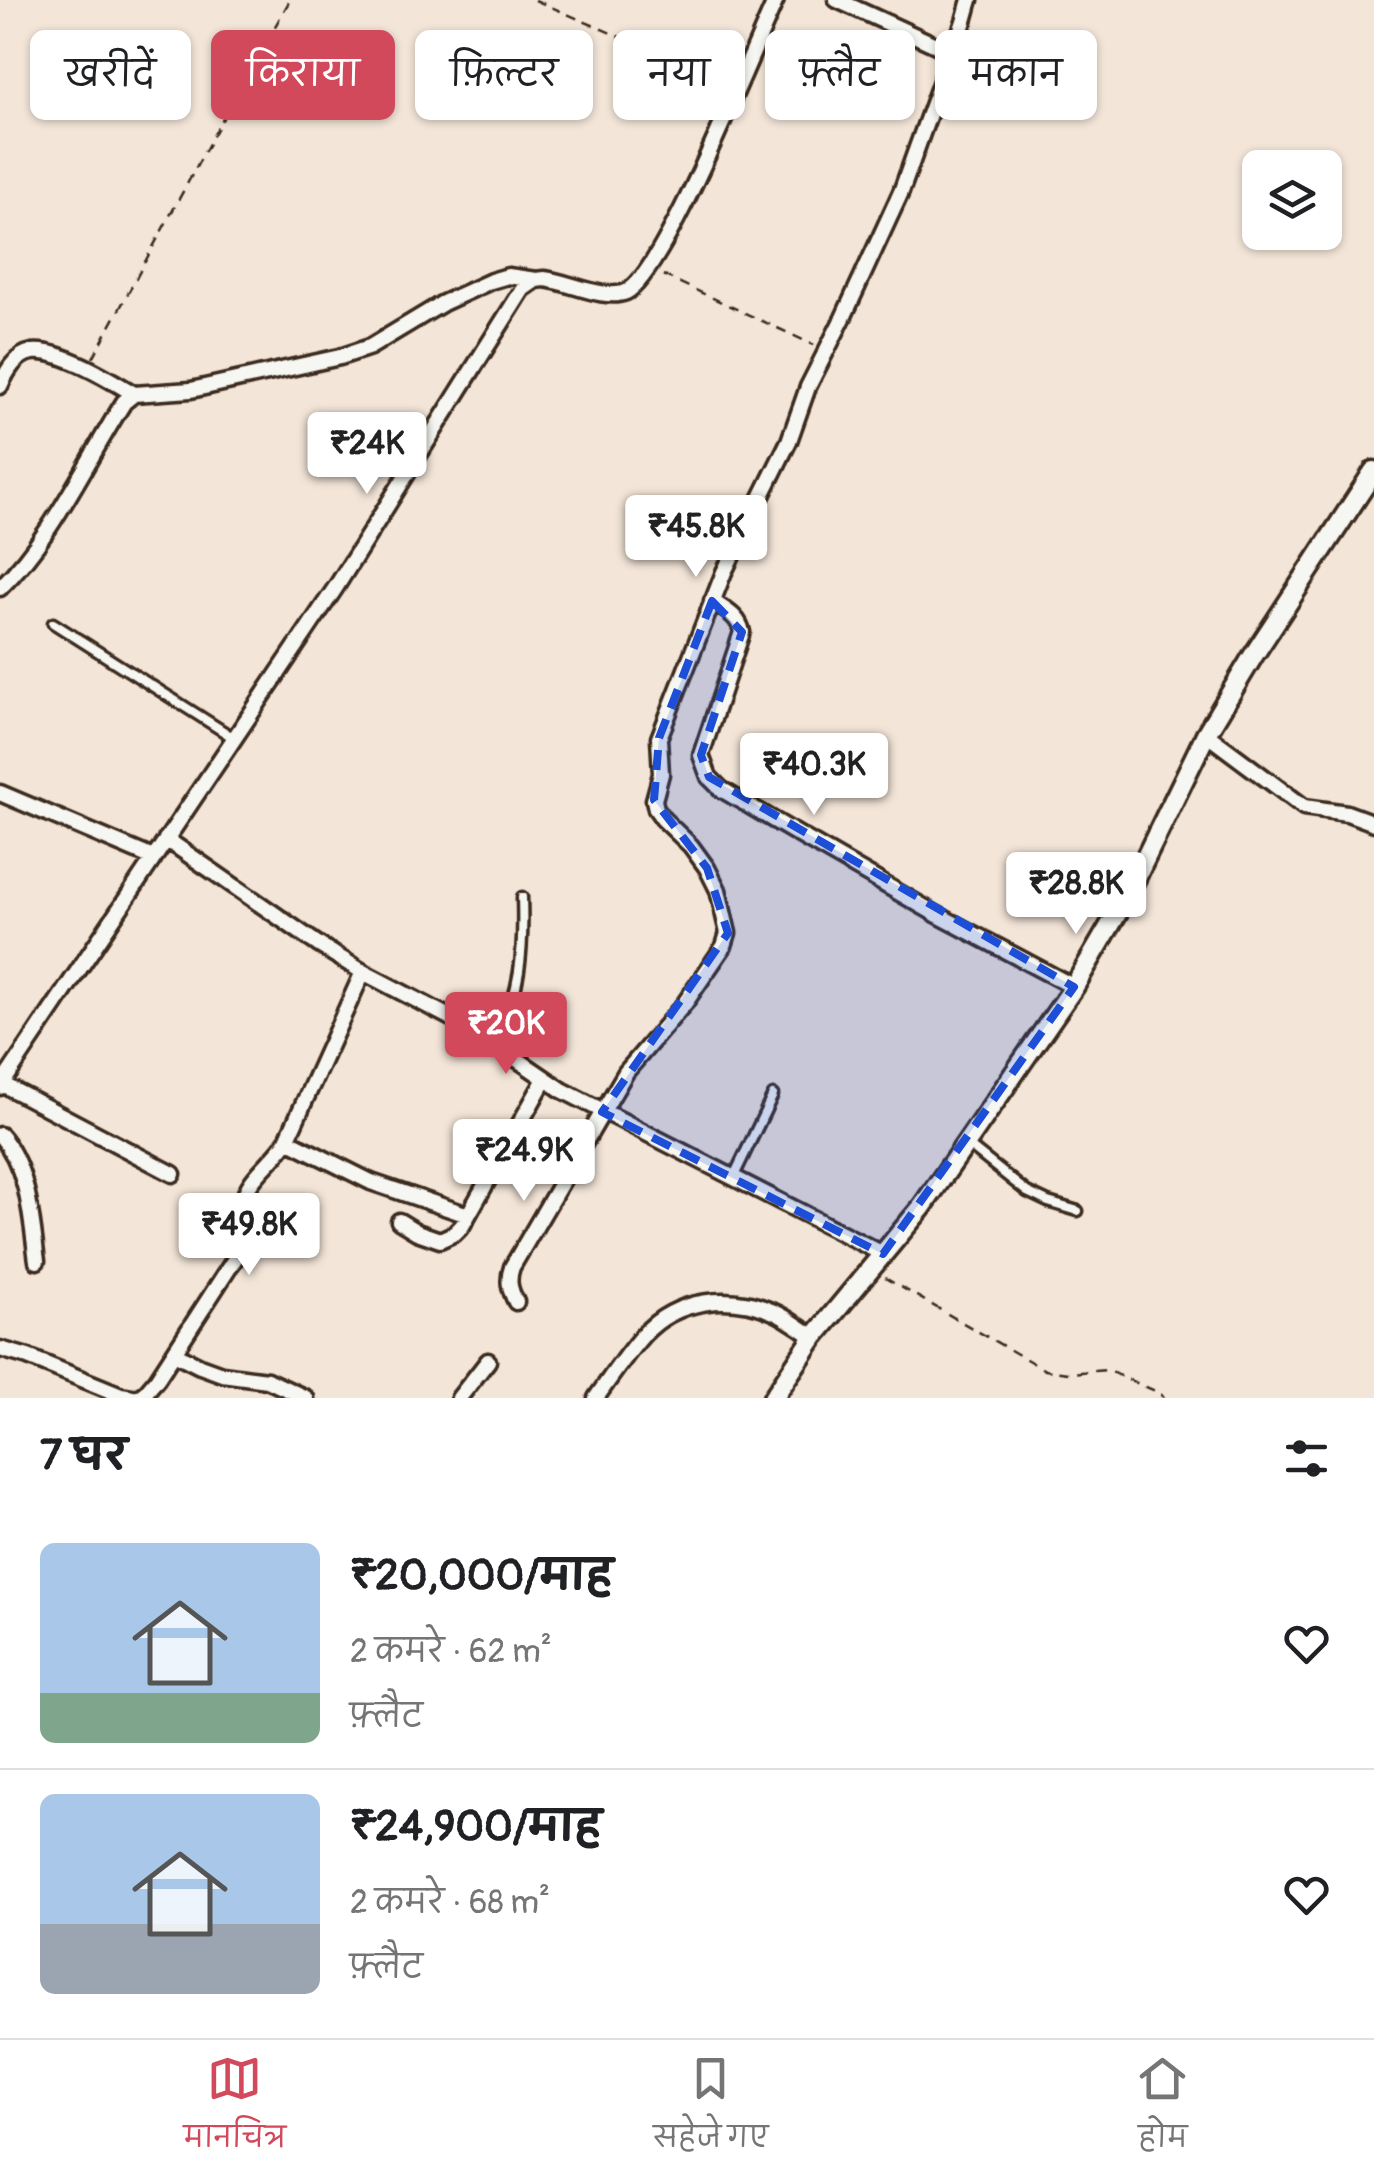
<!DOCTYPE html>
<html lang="hi">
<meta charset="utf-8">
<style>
:root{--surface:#fff;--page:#f6f6f6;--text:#202124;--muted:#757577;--line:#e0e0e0;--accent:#d1495b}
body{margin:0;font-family:Pangolin,"Playpen Sans Deva",sans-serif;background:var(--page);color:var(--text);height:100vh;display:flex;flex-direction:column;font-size:38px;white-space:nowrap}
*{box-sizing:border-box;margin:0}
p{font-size:32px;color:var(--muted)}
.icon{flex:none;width:55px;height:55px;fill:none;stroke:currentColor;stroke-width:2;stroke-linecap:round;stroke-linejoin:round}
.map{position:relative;height:1398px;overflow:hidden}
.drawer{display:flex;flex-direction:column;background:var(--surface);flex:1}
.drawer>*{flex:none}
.banner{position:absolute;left:30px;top:30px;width:1315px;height:90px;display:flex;gap:20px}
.buttons{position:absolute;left:1242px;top:150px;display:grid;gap:20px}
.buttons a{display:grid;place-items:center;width:100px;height:100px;border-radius:15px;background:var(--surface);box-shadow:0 2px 8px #0004;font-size:50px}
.price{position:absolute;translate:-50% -85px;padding:0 22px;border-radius:10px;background:#fff;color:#222;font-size:32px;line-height:65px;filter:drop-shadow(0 2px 5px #0008)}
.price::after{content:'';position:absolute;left:50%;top:60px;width:30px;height:22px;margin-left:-15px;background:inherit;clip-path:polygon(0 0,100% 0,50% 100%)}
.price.current{background:var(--accent);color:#fff}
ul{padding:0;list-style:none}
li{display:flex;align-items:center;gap:30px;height:250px;padding:0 40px}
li+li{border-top:2px solid var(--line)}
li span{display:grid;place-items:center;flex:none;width:280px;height:200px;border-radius:15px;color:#555}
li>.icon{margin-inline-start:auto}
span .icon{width:120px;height:120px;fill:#fffc;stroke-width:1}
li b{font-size:42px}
h2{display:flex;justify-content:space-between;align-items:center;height:120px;padding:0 40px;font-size:42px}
.chip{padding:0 35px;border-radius:15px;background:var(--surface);box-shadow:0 2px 8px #0004;font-size:35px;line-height:90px}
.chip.current{background:var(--accent);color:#fff}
.tab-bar{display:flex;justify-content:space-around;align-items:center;height:140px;border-top:2px solid var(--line);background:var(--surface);font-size:28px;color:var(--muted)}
.tab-bar a{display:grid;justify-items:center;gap:5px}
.tab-bar .current{color:var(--accent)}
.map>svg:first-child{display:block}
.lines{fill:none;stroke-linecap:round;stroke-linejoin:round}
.service-casing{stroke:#3b2a1e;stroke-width:15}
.minor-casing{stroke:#3b2a1e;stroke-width:21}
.tertiary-casing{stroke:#3b2a1e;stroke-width:25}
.path{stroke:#3b2a1e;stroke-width:2.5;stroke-dasharray:10 8;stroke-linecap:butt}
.service{stroke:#f6f6f2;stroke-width:8}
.minor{stroke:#f6f6f2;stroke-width:14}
.tertiary{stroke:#f6f6f2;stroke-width:18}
.marked{fill:#1d4ed8;fill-opacity:0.2;stroke:#1d4ed8;stroke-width:8;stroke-dasharray:20 12;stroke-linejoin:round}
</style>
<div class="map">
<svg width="1374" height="1398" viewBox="0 0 1374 1398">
<rect width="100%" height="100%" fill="#f3e5d8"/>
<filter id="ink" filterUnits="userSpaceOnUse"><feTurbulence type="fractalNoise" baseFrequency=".01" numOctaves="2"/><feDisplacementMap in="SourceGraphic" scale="20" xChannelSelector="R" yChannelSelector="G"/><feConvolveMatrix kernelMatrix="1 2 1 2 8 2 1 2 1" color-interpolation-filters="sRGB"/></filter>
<g filter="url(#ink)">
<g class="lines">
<g class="service-casing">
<path id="service" d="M53 623 234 738
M497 1043C520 990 524 955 522 897
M967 1144 1027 1192 1048 1202 1078 1211
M734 1176 773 1095"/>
</g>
<g class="minor-casing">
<path id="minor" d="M837 0 940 47C962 45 964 18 970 0
M0 386C6 373 15 355 32 352 59 348 111 380 134 394
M0 588C53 536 84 465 124 402L134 394 191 390 340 357 370 347 443 303 491 281 508 276 536 280
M712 601C725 610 739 616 742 632L701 755 709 777 721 789 799 835 936 914 1074 987
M1206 734 1304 807 1347 813 1374 823
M0 793 153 858
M166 839 319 945 363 972 476 1031 562 1090 883 1254
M2 1084 173 1174
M0 1087 336 587 523 289 536 280 544 279C567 281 604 301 626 292 664 275 753 48 776 0
M0 1135C29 1168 31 1218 37 1261
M287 1140 371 1182 468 1215
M399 1221 417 1232 440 1240 455 1233 462 1226 545 1079
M516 1302C510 1290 507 1281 512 1267L626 1072 685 1003 724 946 728 933 718 890 707 868 691 846 663 819 656 809 654 800 661 774 659 738 724 572 789 441 808 387 843 318 901 192 955 42
M0 1349 28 1357 121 1395 138 1398 146 1392 157 1379 247 1240C254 1221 242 1216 244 1200 246 1179 277 1159 287 1140L363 972
M174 1353 200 1366 222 1374 267 1380 306 1398
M459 1398 488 1361
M596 1398C611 1377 626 1354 643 1335 677 1298 730 1293 774 1312 788 1318 801 1329 814 1337"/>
</g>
<g class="tertiary-casing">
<path id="tertiary" d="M773 1398 814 1337 922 1207 1074 987 1126 898 1206 734 1253 656 1374 471"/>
</g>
<path class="path" d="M535 0 726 83
M663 275 814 345
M93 358 213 136 290 0
M885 1278 1045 1370 1069 1373 1106 1370 1160 1393 1164 1398"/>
<use href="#service" class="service"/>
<use href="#minor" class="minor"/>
<use href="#tertiary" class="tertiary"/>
</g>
</g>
<path class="marked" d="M712 601 742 632 701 755 709 777 1074 987 883 1254 602 1112 728 933 707 868 654 800 659 738Z"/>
</svg>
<div class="buttons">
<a><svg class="icon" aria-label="layers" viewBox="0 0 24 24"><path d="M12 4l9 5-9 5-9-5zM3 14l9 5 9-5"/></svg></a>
</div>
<b class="price" style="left:367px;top:497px">₹24K</b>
<b class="price" style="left:696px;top:580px">₹45.8K</b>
<b class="price" style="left:814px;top:818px">₹40.3K</b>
<b class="price" style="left:1076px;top:937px">₹28.8K</b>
<b class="price current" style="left:506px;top:1077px">₹20K</b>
<b class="price" style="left:524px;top:1204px">₹24.9K</b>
<b class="price" style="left:249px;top:1278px">₹49.8K</b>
<div class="banner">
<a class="chip">खरीदें</a>
<a class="chip current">किराया</a>
<a class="chip">फ़िल्टर</a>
<a class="chip">नया</a>
<a class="chip">फ़्लैट</a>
<a class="chip">मकान</a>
</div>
</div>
<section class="drawer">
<h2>7 घर<svg class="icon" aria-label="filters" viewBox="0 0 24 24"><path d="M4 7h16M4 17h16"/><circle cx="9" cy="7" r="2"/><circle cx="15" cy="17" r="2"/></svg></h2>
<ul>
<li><span style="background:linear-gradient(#a9c7e8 75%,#7fa58c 0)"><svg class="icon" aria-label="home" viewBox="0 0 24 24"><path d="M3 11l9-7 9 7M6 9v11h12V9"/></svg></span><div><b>₹20,000/माह</b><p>2 कमरे · 62 m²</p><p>फ़्लैट</p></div><svg class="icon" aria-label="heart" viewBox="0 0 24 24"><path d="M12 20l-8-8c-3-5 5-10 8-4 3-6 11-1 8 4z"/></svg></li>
<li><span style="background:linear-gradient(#a9c7e8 65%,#9aa5b1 0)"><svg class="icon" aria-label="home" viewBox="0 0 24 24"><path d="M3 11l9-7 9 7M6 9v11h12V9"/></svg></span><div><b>₹24,900/माह</b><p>2 कमरे · 68 m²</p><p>फ़्लैट</p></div><svg class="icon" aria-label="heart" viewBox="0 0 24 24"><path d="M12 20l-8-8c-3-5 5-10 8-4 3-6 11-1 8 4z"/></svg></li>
</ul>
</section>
<nav class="tab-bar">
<a class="current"><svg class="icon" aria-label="map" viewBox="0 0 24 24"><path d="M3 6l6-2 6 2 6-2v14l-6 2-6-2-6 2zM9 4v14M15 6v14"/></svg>मानचित्र</a>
<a><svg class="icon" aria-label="saved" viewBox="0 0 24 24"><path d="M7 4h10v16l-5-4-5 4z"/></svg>सहेजे गए</a>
<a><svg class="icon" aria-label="home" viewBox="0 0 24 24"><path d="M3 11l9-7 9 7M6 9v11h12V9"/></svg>होम</a>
</nav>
